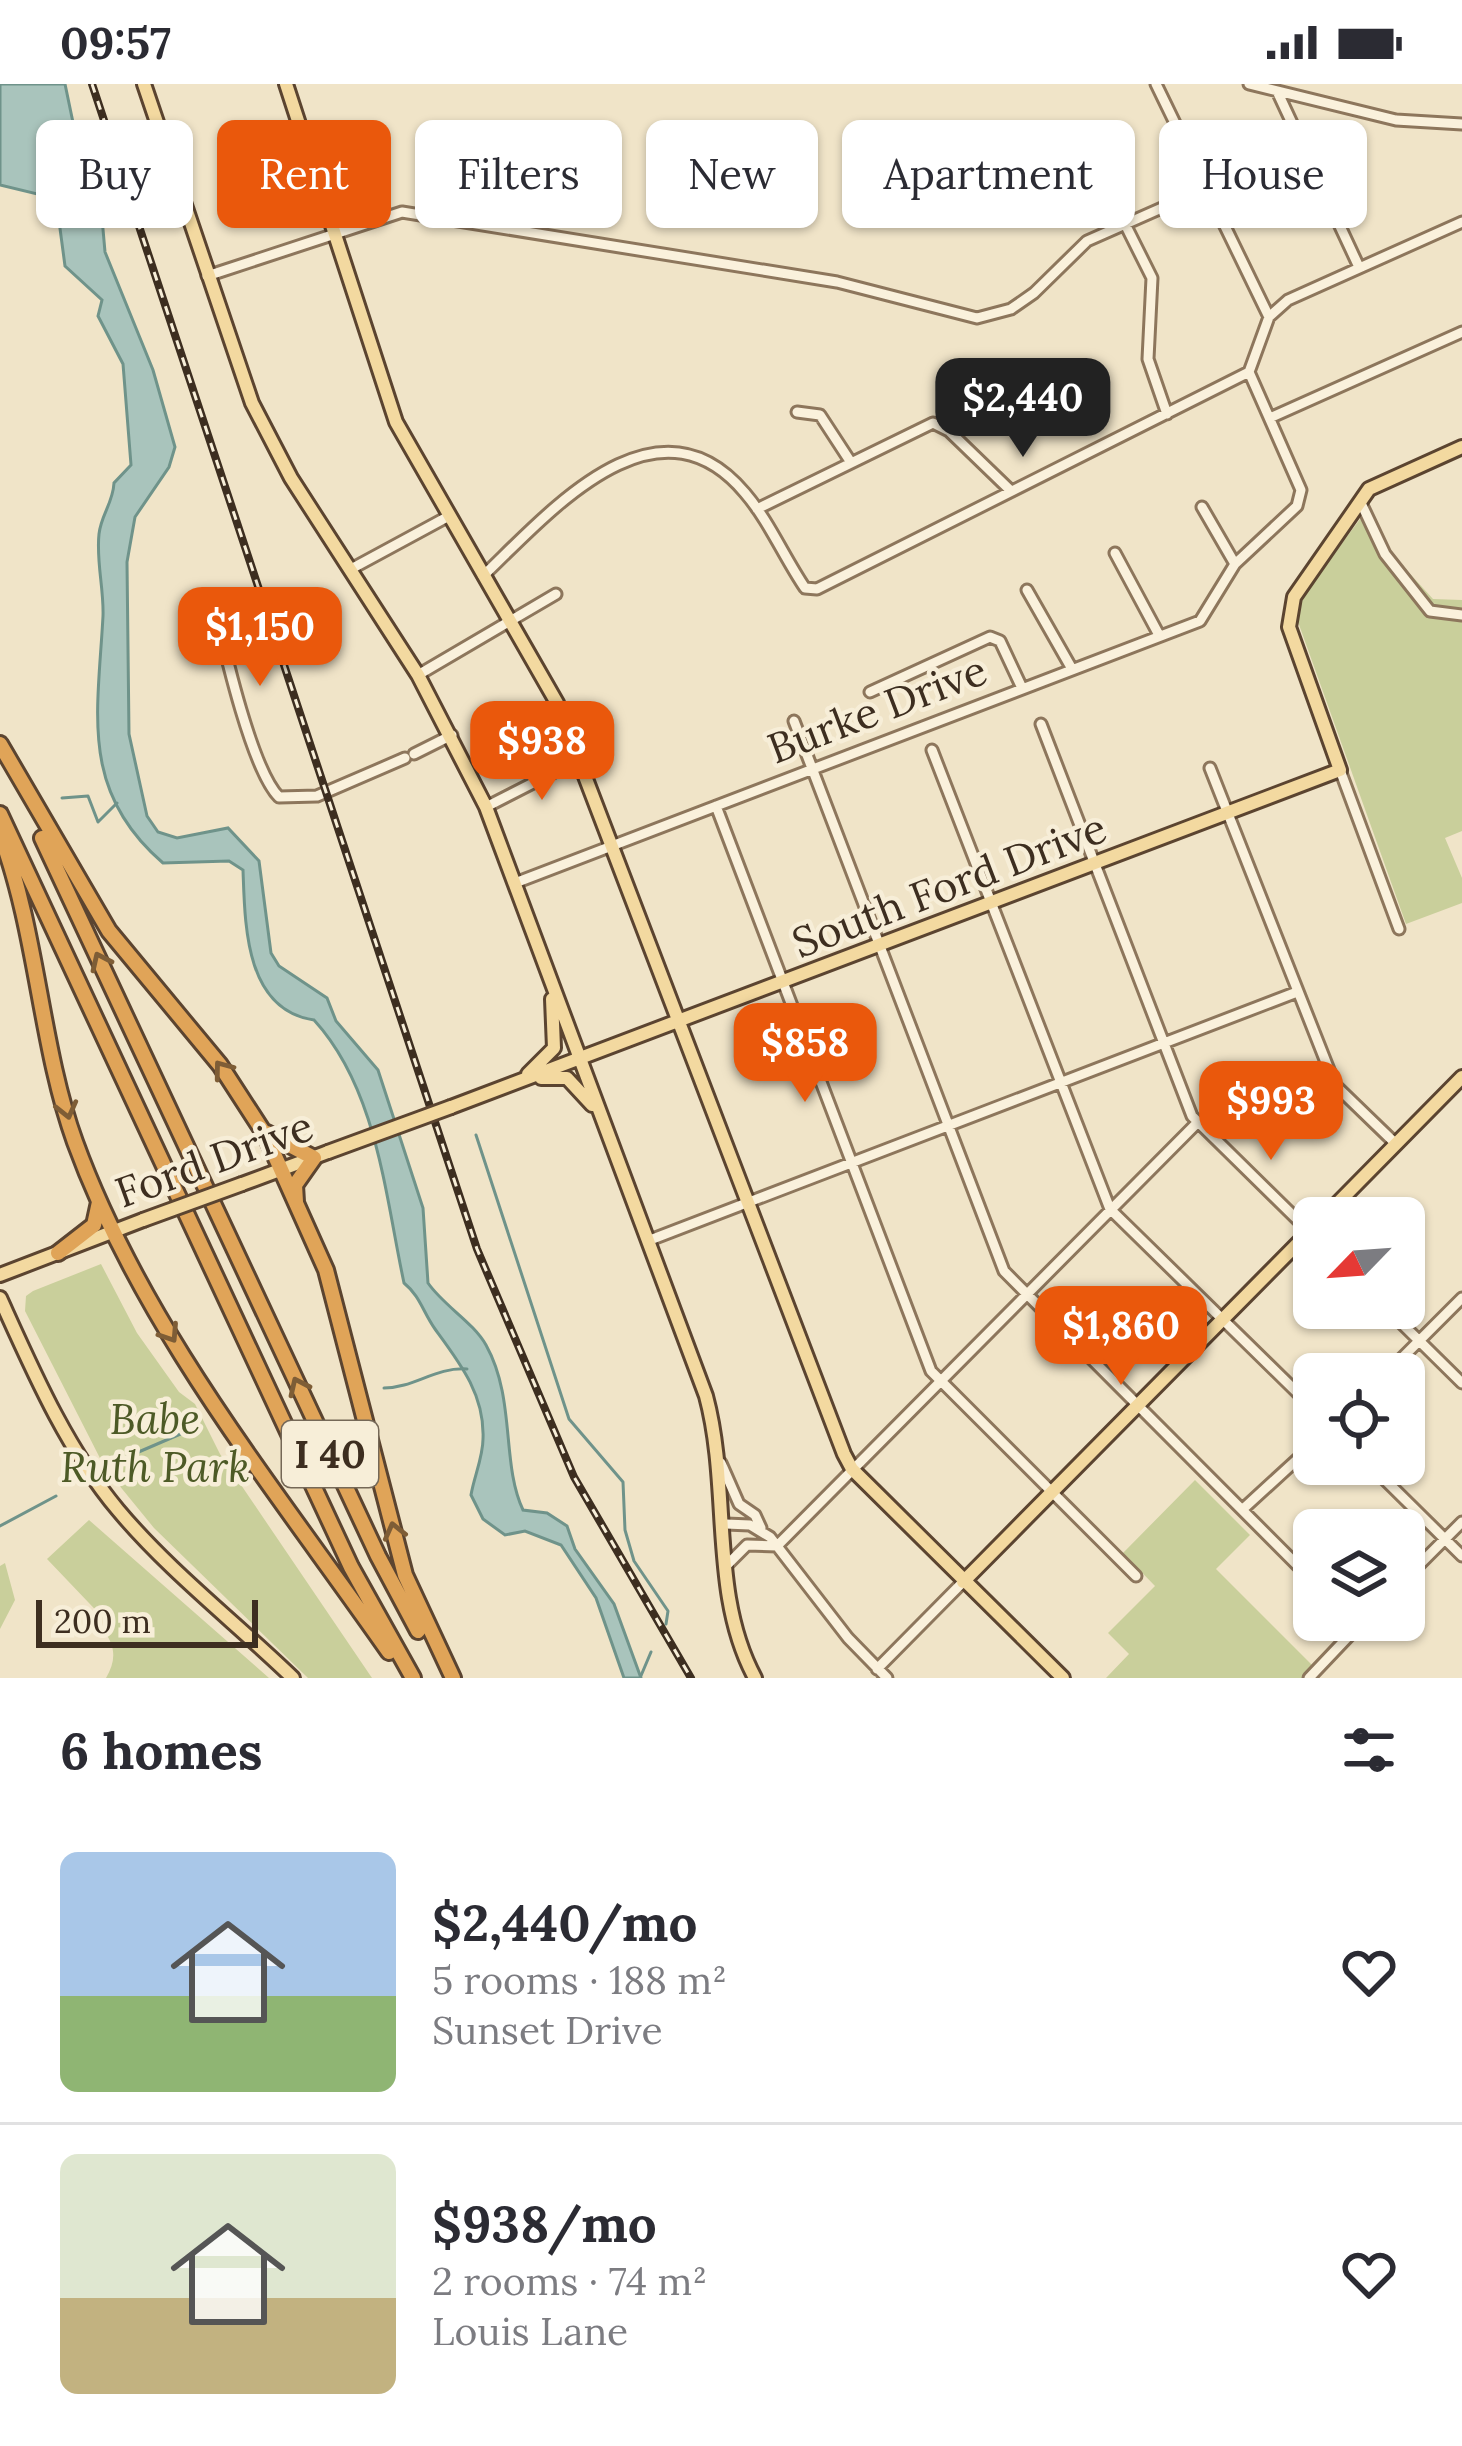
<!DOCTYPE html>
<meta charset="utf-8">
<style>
:root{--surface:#fff;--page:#f7f7f7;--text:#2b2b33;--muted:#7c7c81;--line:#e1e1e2;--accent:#ea580c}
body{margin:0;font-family:Lora,serif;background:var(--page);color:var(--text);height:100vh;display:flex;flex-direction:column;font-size:45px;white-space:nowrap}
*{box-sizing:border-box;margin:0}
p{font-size:39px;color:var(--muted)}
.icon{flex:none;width:66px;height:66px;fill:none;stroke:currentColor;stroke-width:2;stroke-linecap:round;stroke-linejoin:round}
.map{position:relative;height:1594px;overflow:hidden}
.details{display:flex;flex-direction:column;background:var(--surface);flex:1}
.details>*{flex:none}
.banner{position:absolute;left:36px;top:36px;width:1392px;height:108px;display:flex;gap:24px}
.needle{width:78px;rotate:245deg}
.fabs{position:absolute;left:1293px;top:1113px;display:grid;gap:24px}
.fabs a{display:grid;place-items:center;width:132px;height:132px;border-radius:18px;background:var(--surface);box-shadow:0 3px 9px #0004;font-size:60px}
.scale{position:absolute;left:36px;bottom:30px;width:222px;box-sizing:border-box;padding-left:12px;border:6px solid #3d2e20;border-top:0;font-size:33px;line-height:42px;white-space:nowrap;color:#3d2e20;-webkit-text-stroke:9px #f7eed8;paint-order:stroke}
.price{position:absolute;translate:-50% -102px;padding:0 27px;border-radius:24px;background:var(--accent);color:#fff;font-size:39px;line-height:78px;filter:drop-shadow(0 3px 6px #0008)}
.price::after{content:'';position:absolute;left:50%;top:72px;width:36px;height:27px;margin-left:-18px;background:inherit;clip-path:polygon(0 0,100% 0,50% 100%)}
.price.current{background:#222;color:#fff}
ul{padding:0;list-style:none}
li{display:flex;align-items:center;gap:36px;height:300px;padding:0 60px}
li+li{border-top:3px solid var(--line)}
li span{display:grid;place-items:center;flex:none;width:336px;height:240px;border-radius:18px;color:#555}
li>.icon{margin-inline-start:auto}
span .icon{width:144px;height:144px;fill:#fffc;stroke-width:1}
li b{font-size:51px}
h2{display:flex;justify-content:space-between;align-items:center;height:144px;padding:0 60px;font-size:51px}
.tag{padding:0 42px;border-radius:18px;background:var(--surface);box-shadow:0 3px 9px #0004;font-size:42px;line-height:108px}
.tag.current{background:var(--accent);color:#fff}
.status{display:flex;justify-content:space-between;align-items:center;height:84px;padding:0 60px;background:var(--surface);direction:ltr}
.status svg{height:33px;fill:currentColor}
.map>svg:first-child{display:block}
.green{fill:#c9cf9b}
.water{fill:#a9c4bc;stroke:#6f938a;stroke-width:3}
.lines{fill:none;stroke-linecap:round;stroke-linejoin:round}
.stream{stroke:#6f938a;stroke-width:3}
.minor-casing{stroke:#8d765c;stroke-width:15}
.major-casing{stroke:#5b4430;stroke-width:18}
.highway-casing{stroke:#5b4430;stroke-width:20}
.minor{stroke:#faf1dc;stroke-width:9}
.major{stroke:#f3d9a0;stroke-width:12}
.highway{stroke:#e0a458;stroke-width:14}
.rail-casing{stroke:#3d2e20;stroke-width:8}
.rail{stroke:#f7eed8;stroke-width:3;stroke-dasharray:9;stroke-linecap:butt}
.major-bridge-casing{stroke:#5b4430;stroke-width:18;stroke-linecap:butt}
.major-bridge{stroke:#f3d9a0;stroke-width:12}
.oneway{stroke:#7e5d36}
.labels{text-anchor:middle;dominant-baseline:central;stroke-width:9;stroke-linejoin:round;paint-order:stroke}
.shield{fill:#f7eed8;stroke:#756857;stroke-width:3}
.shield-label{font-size:39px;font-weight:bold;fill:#3d2e20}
.street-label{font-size:42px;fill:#3d2e20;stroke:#f7eed8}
.park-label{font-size:42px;font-style:italic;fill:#4d5a26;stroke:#f7eed8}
</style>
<div class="status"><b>09:57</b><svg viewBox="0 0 49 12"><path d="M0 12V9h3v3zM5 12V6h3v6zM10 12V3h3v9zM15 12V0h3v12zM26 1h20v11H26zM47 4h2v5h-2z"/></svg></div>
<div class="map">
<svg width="1462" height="1594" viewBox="0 0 1462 1594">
<rect width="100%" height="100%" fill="#f0e4c8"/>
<path class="green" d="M1360 435 1433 515 1462 516V747L1445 754 1462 794V819L1406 840 1297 535 1298 519Z
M101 1180 137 1249 179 1308 195 1320 220 1370 372 1594H308L154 1444 105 1384 25 1227 26 1212 33 1207Z
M1195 1396 1250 1451 1216 1485 1316 1585 1307 1594H1106L1129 1570 1108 1549 1155 1502 1123 1469Z
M89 1436 269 1594H106C116 1577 116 1563 104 1547L109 1540 47 1475Z
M5 1479 15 1516 0 1545V1482Z"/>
<path class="water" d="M0 0H65L75 48 88 73 87 110 102 134 105 168 153 286 175 363 169 383 135 433 127 478 129 650 147 732 158 748 177 754 228 744 259 777 271 869 279 882 327 914 336 937 378 986 423 1124 428 1199C444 1222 473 1238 486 1261 516 1315 501 1379 523 1426L547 1429 567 1442 575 1465 614 1520 641 1594H624L596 1514 561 1461 525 1447 505 1451 483 1435 471 1411C474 1393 483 1373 483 1355 485 1311 460 1279 435 1245 423 1228 420 1212 404 1199 385 1110 377 1005 314 936 245 926 245 841 243 786L229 777 163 779C79 707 98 628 103 532 104 505 96 477 99 450 101 431 113 419 114 399L131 381 123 280 98 232 102 216 65 182 57 122 46 112 0 101Z"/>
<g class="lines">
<path class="stream" d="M62 714 88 712 98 738 117 719
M476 1051 569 1335 623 1398 625 1446 634 1477 668 1527 666 1540
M384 1304C414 1304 435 1283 467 1285
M120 1376 199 1342
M0 1442 56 1412
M640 1594 651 1568"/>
<g class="minor-casing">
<path id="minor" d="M1156 0 1269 233
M1249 0 1396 36 1462 40
M1277 7 1359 183
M446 134 454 78 450 58
M1125 140 1152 194 1148 275 1167 330
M207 192 402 128 837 198 977 234 1011 225 1034 209 1087 157 1207 104
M797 328 820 331 850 377
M1272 333 1462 248
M1360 417 1385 470 1430 527 1462 531
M1202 423 1235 480
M757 425 933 339 949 347 1011 407
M1115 469 1159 551
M351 485 449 432
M483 492C548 430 656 303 745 409 769 437 784 473 805 504L817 505 1249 288
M1027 506 1072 585
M213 516C223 559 251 685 279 713L317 712 405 674
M418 591 556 510
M870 608 990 553 1000 557 1022 604
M794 637 1004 1187 1314 1498
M1041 640 1192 1032 1314 1152
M932 666 1110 1125 1314 1325
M414 670 452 651
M1210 684 1335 1001 1396 1060
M1340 686 1399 845
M716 722 931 1287 1136 1492
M486 723 578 676
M515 799 1200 537 1235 480 1297 422 1301 406 1249 288 1269 233 1288 216 1462 138
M650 1156 1297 908
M1386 1224 1462 1299
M1386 1290 1462 1214
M721 1379 739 1420 755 1431 761 1444
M1369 1380 1462 1472
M1243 1425 1314 1360
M726 1440 750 1441 770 1453 848 1554 887 1594
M777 1462 1197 1039
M725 1483 747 1461 777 1462
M1404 1496 1462 1438
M877 1585 963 1498
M1309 1594 1364 1536"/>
</g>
<g class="major-casing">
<path id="major" d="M144 0 252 319 291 394 418 591 486 723 706 1312C731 1405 709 1509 755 1594
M286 0 396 338 557 619 844 1370 852 1385 1063 1594
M528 990 554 964 552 915
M541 994H567L592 1021
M451 1023 1340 686 1289 543 1294 513 1369 405 1462 363
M242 1100 328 1068
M1323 1134 1462 993
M0 1191 143 1136
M0 1214C33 1287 66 1364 118 1426 169 1487 235 1538 293 1594
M963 1498 1314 1143"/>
</g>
<g class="highway-casing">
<path id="highway" d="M0 660 109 847 220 981 266 1052 326 1186 405 1491 453 1594
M0 730 351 1483 413 1594
M0 749C38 851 40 961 75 1058 143 1245 276 1406 389 1568
M42 754 378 1472 418 1547
M267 1049 314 1074 295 1101 296 1118
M58 1169 94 1141 99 1118"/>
</g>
<use href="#minor" class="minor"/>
<use href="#major" class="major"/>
<use href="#highway" class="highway"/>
<g class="rail-casing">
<path id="rail" d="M92 0 477 1165 574 1393 691 1594"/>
</g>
<use href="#rail" class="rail"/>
<g class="major-bridge-casing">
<path id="major-bridge" d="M328 1068 451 1023
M143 1136 242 1100"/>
</g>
<use href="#major-bridge" class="major-bridge"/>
</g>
<defs><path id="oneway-chevron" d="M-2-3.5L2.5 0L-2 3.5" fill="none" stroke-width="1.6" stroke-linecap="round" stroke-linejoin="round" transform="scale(3)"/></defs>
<g class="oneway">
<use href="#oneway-chevron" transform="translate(100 877) rotate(-115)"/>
<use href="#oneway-chevron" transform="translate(222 985) rotate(-127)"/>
<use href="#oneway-chevron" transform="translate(67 1026) rotate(76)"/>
<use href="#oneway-chevron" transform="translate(170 1250) rotate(57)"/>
<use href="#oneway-chevron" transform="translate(298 1302) rotate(-115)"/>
<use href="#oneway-chevron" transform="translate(394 1447) rotate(-104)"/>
</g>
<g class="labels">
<rect class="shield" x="282" y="1337" width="96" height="66" rx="9"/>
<g class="shield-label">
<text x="330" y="1370">I 40</text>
</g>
<g class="street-label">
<text transform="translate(877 625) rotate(-21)">Burke Drive</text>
<text transform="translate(949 801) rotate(-21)">South Ford Drive</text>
<text transform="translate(214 1075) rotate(-20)">Ford Drive</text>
</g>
<g class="park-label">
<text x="155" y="1335">Babe<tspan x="155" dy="48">Ruth Park</tspan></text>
</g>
</g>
</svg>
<div class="fabs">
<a><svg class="needle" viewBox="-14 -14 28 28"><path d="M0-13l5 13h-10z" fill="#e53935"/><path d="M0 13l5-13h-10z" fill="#7c7c81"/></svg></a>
<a><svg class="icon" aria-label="locate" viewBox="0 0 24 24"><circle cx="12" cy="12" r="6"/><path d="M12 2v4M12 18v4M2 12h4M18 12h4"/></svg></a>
<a><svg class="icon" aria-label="layers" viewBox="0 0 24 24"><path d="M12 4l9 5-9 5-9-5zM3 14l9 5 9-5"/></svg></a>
</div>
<div class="scale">200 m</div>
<b class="price current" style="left:1023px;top:376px">$2,440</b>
<b class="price" style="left:260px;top:605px">$1,150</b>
<b class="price" style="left:542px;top:719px">$938</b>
<b class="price" style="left:805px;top:1021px">$858</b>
<b class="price" style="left:1271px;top:1079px">$993</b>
<b class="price" style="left:1121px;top:1304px">$1,860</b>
<div class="banner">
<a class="tag">Buy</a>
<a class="tag current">Rent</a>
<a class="tag">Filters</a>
<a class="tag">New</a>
<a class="tag">Apartment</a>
<a class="tag">House</a>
</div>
</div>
<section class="details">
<h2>6 homes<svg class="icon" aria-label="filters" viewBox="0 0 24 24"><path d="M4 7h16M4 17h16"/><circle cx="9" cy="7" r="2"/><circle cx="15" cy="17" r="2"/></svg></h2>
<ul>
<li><span style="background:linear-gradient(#a9c7e8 60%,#8fb573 0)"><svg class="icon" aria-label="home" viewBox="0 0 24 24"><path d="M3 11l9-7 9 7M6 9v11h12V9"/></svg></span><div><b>$2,440/mo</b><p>5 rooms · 188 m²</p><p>Sunset Drive</p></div><svg class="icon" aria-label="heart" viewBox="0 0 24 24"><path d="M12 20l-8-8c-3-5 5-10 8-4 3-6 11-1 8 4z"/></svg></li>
<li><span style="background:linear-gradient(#dfe7d0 60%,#c2b280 0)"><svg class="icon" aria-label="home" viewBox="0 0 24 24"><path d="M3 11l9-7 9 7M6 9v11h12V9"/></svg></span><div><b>$938/mo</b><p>2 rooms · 74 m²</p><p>Louis Lane</p></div><svg class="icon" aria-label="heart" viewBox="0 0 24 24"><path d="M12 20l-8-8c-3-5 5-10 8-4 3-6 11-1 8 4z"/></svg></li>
</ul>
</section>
